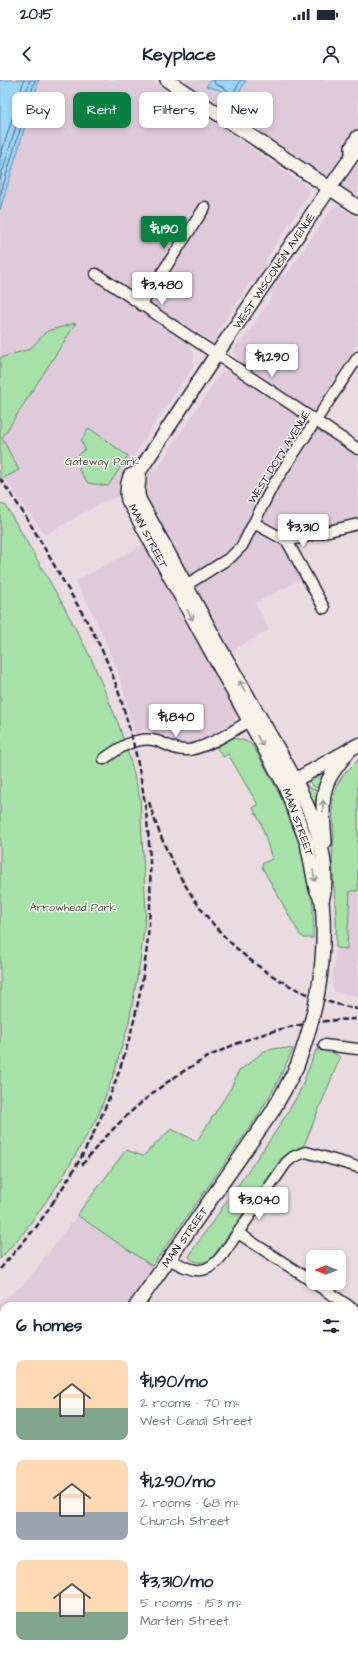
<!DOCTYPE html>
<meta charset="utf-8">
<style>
:root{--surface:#fff;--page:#f2f2f3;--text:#1f2937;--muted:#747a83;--accent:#0b8043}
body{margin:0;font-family:"Architects Daughter",sans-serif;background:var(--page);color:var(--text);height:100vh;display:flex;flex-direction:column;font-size:15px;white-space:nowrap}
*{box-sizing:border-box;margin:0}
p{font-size:13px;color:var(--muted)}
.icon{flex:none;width:22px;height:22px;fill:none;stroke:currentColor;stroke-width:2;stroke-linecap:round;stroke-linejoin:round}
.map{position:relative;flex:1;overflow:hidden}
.sheet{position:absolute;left:0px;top:1222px;width:358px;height:356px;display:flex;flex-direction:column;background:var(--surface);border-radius:12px 12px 0 0;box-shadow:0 2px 6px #0003}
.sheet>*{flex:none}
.banner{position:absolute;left:12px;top:12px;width:334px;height:36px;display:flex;gap:8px}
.needle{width:26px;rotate:270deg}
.buttons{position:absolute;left:306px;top:1170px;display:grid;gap:8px}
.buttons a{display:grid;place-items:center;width:40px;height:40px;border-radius:8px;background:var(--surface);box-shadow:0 2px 6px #0003;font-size:20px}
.price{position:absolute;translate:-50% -34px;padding:0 9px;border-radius:4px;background:#fff;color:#222;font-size:13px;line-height:26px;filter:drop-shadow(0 1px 2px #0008)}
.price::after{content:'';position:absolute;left:50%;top:24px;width:12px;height:9px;margin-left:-6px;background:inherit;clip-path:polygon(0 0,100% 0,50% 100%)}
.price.current{background:var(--accent);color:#fff}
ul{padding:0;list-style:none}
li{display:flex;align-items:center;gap:12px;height:100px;padding:0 16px}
li span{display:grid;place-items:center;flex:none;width:112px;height:80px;border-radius:8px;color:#555}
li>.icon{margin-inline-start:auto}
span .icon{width:48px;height:48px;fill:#fffc;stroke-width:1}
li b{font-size:17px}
h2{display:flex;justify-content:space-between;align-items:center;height:48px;padding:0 16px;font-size:17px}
.pill{padding:0 14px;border-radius:8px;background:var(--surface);box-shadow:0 2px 6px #0003;font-size:14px;line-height:36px}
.pill.current{background:var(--accent);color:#fff}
.status{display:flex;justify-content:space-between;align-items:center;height:28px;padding:0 20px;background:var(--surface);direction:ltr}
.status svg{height:11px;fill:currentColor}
header{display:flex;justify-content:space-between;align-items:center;height:52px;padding:0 16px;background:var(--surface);font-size:18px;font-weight:700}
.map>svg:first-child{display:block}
.built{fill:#dfcada}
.green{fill:#a6e1a7;stroke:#648271}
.water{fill:#99d5f9;stroke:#698dad}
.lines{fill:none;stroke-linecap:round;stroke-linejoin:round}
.shore{stroke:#526a87;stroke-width:1}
.minor-casing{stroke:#22223b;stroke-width:13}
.major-casing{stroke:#22223b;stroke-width:16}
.minor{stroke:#f7f3e8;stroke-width:10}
.major{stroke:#f7f3e8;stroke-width:13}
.rail{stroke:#22223b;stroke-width:2.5;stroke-dasharray:6 3;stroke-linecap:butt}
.major-bridge-casing{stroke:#22223b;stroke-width:16;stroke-linecap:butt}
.major-bridge{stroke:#f7f3e8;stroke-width:13}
.oneway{stroke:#97959a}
.labels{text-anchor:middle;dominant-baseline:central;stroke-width:3;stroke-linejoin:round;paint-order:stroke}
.street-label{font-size:11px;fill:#22223b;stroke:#f7f3e8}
.park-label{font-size:11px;fill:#435256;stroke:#f7f3e8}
</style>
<div class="status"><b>20:15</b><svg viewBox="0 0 49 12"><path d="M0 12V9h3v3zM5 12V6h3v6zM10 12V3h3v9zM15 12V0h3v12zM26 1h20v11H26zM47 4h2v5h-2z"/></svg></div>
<header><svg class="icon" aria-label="back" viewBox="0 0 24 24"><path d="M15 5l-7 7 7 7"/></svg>Keyplace<svg class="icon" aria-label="person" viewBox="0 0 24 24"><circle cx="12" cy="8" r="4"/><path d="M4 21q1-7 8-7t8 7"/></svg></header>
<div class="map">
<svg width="358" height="1578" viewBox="0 0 358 1578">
<rect width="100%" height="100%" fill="#e9dbe0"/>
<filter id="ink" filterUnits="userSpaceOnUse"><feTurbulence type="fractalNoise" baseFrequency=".025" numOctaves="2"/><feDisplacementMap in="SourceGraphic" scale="8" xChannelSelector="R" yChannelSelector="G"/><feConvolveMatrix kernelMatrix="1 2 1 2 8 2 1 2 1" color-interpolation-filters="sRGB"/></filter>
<g filter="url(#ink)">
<path class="built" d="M39 0H151L218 44 310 109 309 114 266 179V190L260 199 249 204 247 207 218 251V259L214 263 152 223 151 221 152 215 214 124 200 126 134 227 190 266 194 274 193 287 135 373 134 385 122 395 120 402V416L103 422 45 455 0 393V130Z
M183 0H211L207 6 220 10 233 18 237 17 246 0H358V117Z
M337 125 358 138V264L306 342 358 377V440L290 454 280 451 275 459 284 467 302 499 255 523 269 550 231 571 142 411V402L150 392 156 390 221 293 227 289 231 290 238 277 234 272 235 266 238 263 243 261 272 217 271 207 276 199 288 193 333 127Z
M145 464 237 630 234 641 203 659 192 664H177L171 663 146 649 135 654 118 591 94 535 75 501Z
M350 811H358V916L335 912 332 906 336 868H347Z
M77 1135 160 1192 136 1226H4V1387L0 1385V1222L27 1201Z
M4 1436V1513L0 1520V1442Z"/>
<path class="green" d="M76 243 2 358 19 390 0 400V278L30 269 47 251Z
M89 348 128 376 108 406 88 403 79 390 80 387 83 384 78 376 85 369 81 361Z
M0 424 6 426 61 521 92 580 118 643 130 679 140 718 146 832 140 882 129 942 114 993 98 1036 61 1100 25 1151 0 1179Z
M234 658 246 661 252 665C270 694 291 735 303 767 312 793 314 831 313 858H304L300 855 262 787 263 783 272 779 261 743 253 728 258 725 228 674 223 677 216 666 223 661Z
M358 680V811H350L347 869 336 868V838L332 780 334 757 332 724 334 714 338 703 344 694Z
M328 690 321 709 313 706 308 701Z
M305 703 310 708 320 712 318 738 304 705Z
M278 968 293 969 278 1001 258 1036 152 1186 77 1135 126 1070 143 1076 171 1049 197 1061 231 1008 238 992 264 971Z
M316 970C325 970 334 971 340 978L304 1065 293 1070 280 1081 212 1178C206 1183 198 1184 191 1179L189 1177 194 1168 274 1054 288 1032 299 1013Z"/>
<path class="water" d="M0 0H39L0 130Z
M211 0H246L237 17 233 18 220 10 206 6Z
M358 1387V1418L354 1419V1388Z"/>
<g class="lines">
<path class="shore" d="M214 0 215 4 221 6 233 14 241 0
M0 78 24 0
M0 99 30 0
M0 116 35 0"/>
<g class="minor-casing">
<path id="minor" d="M96 194 358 369
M141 225 205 127
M254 443 287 461 358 444
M287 461 324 528
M180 509 231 477 242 466 273 405 358 277
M104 679C119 668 137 655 157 661 169 665 176 671 189 670 209 667 238 648 255 637
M324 965 358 969
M238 1153 313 1202
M169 1179C193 1192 206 1198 224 1173L286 1083 293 1077 306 1072 358 1087
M314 1203 349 1226
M354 1229 358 1232
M354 1317 358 1315
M0 1537 4 1540
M354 1564H358
M251 1574V1578"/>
</g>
<g class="major-casing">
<path id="major" d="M167 0 358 127
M352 76V67L358 57
M139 392 130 396C127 404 126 411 128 420L285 706 307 763 316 809 322 821 323 836
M139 392C140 402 136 409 139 419 166 469 193 519 220 568 233 590 245 612 258 634 286 684 338 762 322 821
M139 392 216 275 329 109 352 76 358 71
M288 704 358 665
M325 762C324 741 319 716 330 697 335 688 343 679 350 669
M136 1226 272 1032 285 1009 297 986
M0 1421 4 1416"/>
</g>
<use href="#minor" class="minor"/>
<use href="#major" class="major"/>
<path class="rail" d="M0 399C22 428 40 460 58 492 74 520 92 547 105 577 118 606 126 636 134 666 167 803 150 947 84 1072 75 1089 64 1106 53 1122
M149 722C179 824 250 909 358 929
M82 1085C151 997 244 941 358 939
M0 1189 37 1146 56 1118"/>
<g class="major-bridge-casing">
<path id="major-bridge" d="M297 986C316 935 325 890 323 836"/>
</g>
<use href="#major-bridge" class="major-bridge"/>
</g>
<defs><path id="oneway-shaft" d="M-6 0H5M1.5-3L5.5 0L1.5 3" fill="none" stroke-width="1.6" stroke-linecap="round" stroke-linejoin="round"/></defs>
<g class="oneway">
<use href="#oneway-shaft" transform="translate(190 535) rotate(61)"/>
<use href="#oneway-shaft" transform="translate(242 606) rotate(-119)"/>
<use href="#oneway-shaft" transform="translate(260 661) rotate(61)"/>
<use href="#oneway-shaft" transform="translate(323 726) rotate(-89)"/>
<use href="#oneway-shaft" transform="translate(314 796) rotate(80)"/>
</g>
</g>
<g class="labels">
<g class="street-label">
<text transform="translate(274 191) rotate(-56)">WEST WISCONSIN AVENUE</text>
<text transform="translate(279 377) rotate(-58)">WEST DOTY AVENUE</text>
<text transform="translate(148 456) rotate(62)">MAIN STREET</text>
<text transform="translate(298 742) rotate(70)">MAIN STREET</text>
<text transform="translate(185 1157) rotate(-55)">MAIN STREET</text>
</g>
<g class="park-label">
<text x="102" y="381">Gateway Park</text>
<text x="73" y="827">Arrowhead Park</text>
</g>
</g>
</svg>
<div class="buttons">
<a><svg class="needle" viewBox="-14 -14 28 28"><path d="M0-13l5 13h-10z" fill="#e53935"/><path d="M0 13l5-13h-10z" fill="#747a83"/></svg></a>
</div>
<b class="price current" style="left:164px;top:170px">$1,190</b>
<b class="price" style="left:162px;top:226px">$3,480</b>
<b class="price" style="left:272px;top:298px">$1,290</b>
<b class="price" style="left:303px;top:468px">$3,310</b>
<b class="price" style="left:176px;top:658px">$1,840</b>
<b class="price" style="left:259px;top:1141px">$3,040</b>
<div class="banner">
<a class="pill">Buy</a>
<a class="pill current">Rent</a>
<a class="pill">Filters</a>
<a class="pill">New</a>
</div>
<section class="sheet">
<h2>6 homes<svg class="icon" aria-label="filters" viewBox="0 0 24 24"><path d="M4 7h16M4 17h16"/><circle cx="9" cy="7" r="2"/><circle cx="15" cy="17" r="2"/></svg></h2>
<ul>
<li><span style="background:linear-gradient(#ffd9b3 60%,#7fa58c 0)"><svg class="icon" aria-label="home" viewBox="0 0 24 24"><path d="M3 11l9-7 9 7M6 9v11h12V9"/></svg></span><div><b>$1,190/mo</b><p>2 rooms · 70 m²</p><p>West Canal Street</p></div></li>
<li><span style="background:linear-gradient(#ffd9b3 65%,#9aa5b1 0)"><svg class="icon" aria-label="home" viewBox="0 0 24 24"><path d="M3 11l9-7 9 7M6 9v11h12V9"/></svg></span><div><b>$1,290/mo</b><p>2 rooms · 68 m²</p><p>Church Street</p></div></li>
<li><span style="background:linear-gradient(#ffd9b3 65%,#7fa58c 0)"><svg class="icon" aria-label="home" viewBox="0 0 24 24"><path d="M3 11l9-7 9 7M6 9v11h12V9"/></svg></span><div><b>$3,310/mo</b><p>5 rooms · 153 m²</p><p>Marten Street</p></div></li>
</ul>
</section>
</div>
